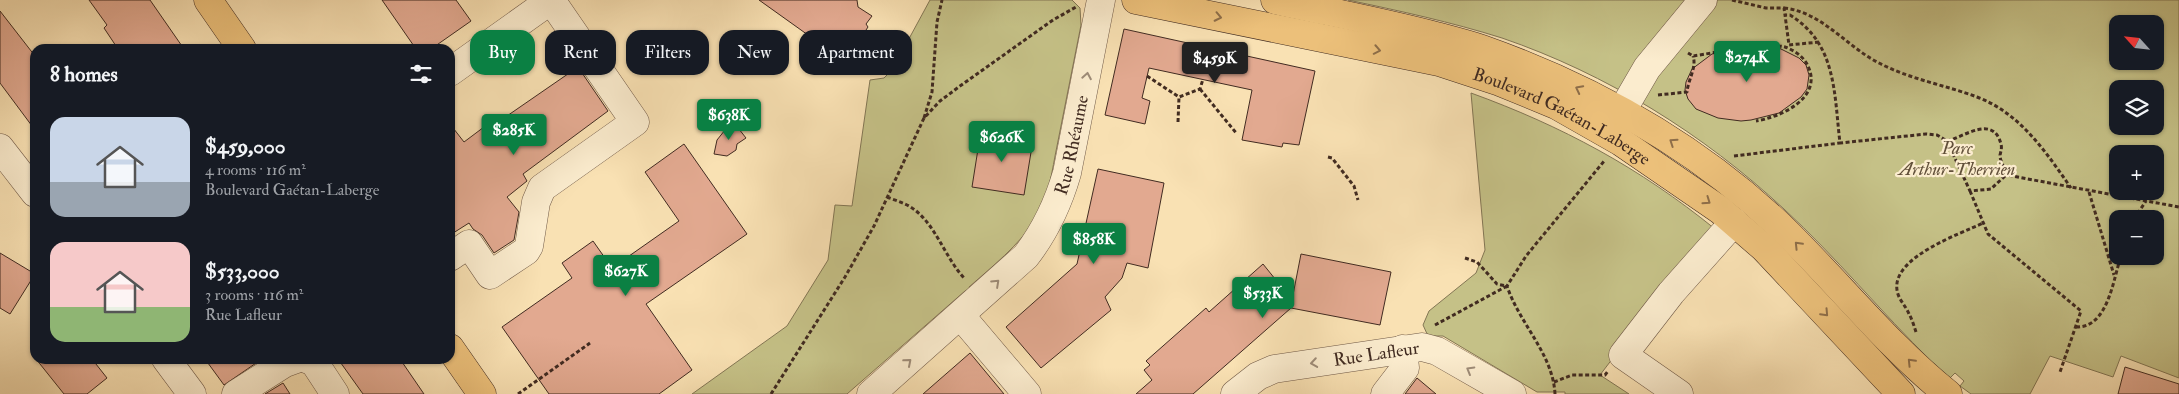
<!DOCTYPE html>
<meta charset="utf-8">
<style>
:root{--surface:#171b24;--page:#242831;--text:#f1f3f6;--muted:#9ea1a6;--accent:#0b8043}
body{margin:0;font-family:"IM FELL Double Pica",serif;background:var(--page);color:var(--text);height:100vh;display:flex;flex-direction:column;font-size:19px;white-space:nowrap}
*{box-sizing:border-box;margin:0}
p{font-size:16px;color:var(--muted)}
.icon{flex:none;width:28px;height:28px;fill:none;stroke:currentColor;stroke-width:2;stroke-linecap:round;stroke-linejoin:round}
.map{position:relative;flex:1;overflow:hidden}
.side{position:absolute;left:30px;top:44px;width:425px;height:320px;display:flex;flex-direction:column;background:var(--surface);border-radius:15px;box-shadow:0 1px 4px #0004}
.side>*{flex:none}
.banner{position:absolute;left:470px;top:30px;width:475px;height:45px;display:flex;gap:10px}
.needle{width:32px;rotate:297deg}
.controls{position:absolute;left:2109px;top:15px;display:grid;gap:10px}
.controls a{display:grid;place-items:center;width:55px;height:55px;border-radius:10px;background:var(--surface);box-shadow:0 1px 4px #0004;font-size:25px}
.price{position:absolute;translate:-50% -42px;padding:0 11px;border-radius:5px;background:var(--accent);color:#fff;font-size:16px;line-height:32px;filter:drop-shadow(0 1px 2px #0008)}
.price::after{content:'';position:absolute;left:50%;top:30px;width:15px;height:11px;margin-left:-8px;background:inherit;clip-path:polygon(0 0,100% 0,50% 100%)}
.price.on{background:#222;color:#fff}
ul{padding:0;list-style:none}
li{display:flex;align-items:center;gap:15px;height:125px;padding:0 20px}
li span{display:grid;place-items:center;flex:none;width:140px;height:100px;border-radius:15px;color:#555}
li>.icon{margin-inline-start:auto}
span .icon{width:60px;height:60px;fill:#fffc;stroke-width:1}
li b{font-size:21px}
h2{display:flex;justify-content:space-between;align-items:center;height:60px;padding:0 20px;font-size:21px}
.chip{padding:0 18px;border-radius:15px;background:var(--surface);box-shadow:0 1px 4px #0004;font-size:18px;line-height:45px}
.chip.on{background:var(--accent);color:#fff}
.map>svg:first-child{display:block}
.green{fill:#c5c187;stroke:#837654;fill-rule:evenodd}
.building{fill:#e2a990;stroke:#412b21}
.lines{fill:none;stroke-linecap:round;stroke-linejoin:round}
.minor-casing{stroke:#6f5846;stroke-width:29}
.major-casing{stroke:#412b21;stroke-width:29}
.path{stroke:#412b21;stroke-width:3;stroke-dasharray:4 2.5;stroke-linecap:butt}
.minor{stroke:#fbecce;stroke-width:28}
.major{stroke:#ecc07a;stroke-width:28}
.oneway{stroke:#8e6e49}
.oneway2{stroke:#9e8c78}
.labels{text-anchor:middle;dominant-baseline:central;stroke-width:4.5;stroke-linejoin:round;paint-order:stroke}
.street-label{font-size:18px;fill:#412b21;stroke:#fbecce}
.park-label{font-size:18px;font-style:italic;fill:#62503a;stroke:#fbecce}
</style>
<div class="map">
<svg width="2179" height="394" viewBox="0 0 2179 394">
<rect width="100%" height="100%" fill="#f9e1b3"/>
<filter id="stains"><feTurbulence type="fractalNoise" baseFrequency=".004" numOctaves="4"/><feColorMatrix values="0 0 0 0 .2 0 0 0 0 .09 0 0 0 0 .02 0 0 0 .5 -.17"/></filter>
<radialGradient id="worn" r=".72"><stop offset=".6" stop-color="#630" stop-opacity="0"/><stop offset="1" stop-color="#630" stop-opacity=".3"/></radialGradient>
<path class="green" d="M930 0H1072L1080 8 1081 25C1073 65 1065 106 1057 146 1052 170 1049 198 1036 219 1018 246 993 266 969 287L970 289 965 291 847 394H692L787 326 828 260 835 205 852 206 870 80 884 78 892 70Z
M1348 0H2179V378L2121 356 2113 377 2050 356 2030 394H1971L1960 386 1964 381 1955 373 1950 378 1931 361C1881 312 1836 257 1784 209 1703 134 1607 74 1502 38 1451 22 1400 11 1348 0ZM2118 24H2155V61H2118ZM2118 89H2155V126H2118ZM2118 154H2155V191H2118ZM2118 219H2155V256H2118Z
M1471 93C1562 126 1640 168 1715 229L1696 249 1600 375 1629 394H1565V392H1537L1443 336H1428L1423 325 1429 311 1476 273 1485 250Z"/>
<path class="building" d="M89 0H150L184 49H118L104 28 107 25Z
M382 0H456L471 21 431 49H416Z
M759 0H857L858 7 872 16 866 24 868 27 856 45 829 50Z
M0 11 35 56V130L0 83Z
M1124 29 1315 71 1299 145 1283 143 1282 147 1242 140 1252 90 1149 68 1142 98 1150 101 1145 124 1105 115Z
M1743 45 1772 46 1781 49 1799 58 1806 65 1809 75 1807 89 1801 97 1779 113 1751 120 1741 121 1718 118 1696 109 1688 99 1685 90 1686 82 1692 69 1712 54Z
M578 67 608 111 523 174 527 181 507 197 519 212 514 240 494 253 482 235 473 229 469 223 450 235V124L464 142 488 124 491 127Z
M735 124 746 138 737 144 736 150 727 156 714 154 717 140 725 130Z
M981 130 1033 140 1024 195 972 187Z
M684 144 747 234 646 304 692 370 659 394H549L502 327 572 278 562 263 593 241 612 268 679 221 645 172Z
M1098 169 1164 183 1148 268 1127 263 1122 278 1105 297 1111 310 1041 368 1006 327 1077 264Z
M0 253 35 274 10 314 0 308Z
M1301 254 1391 272 1380 325 1291 308 1193 394H1136L1152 380 1144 370 1150 365 1146 361 1206 308 1209 312 1263 264 1292 300Z
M970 353 1004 394H923Z
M36 359H92L107 378 87 394H64Z
M205 359H262L224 385Z
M338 359H400L424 394H363Z
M2125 367 2179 384V394H2118Z
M1417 378 1436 394H1405Z
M283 383 290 394H265Z"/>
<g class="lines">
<g class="minor-casing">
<g id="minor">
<path d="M450 72 551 0 635 122 542 188 536 202 529 246 526 251 490 275 469 244 450 257"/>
<path d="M1622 111 1647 68 1703 0"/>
<path d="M0 148 35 193"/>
<path d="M961 316 1027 394"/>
<path d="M166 359 192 394"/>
<path d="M306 359 314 362 335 394"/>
<path d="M236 394 285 363 296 359"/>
<path id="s1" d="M871 394 1026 256C1046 230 1058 204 1067 173L1101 0"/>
<path id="s2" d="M1235 394 1258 376 1274 369 1422 347 1437 351 1512 394"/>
<path d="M1385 394 1405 368 1403 349"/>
<path d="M1679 394 1623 355 1671 293 1734 222"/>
</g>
</g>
<g class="major-casing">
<g id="major">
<path d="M208 0 242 49"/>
<path id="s3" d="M1136 0 1439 62 1500 82 1556 105 1621 142 1720 210 1764 248 1901 394"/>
<path d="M1275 0C1329 12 1383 22 1436 36 1451 40 1467 44 1482 49 1592 88 1695 146 1780 226 1837 281 1886 344 1948 394"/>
<path d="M450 348 482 394"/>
</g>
</g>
<path class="path" d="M1732 0 1766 8H1784L1785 15
M1784 8C1822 12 1847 47 1879 63 1909 79 1945 85 1977 97 2020 113 2046 152 2071 188
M1819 42 1789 45 1785 15H1790C1837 44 1834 94 1840 143L1926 134 1937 135 1947 141 1970 191 1991 189 2007 174
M1688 53 1693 56C1714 53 1766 42 1785 47 1794 50 1804 57 1808 66 1823 98 1781 117 1756 121
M1147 76 1179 97 1200 89 1203 79
M1200 89 1237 134
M1658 95 1687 92C1688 80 1697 67 1693 56
M924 118 932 92 937 22 942 0
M1178 122 1179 97
M1947 141C1964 137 1993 114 2001 144 2002 148 2001 151 2000 155 2000 162 2005 168 2007 174L2012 176 2179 207
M1734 156 1840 143
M1328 157 1332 158 1354 186 1358 200
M1970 191 1988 234 2081 311 2060 372
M2089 192 2114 275
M887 197C894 200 902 202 909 206 935 221 944 257 965 279
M2134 219 2146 201
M1465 258 1477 262 1497 284 1506 286
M1435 325 1507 286
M2076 327C2108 328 2113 280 2121 256
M1916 332C1914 326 1912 319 1909 314 1906 306 1898 299 1897 290 1892 257 1960 234 1983 223
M1554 382 1572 375H1605L1608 371
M518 394 590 343
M771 394 845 277 874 226 924 118 940 101 960 86 1053 20 1076 7
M1555 394C1553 354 1519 323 1507 286L1526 256 1605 160"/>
<use href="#minor" class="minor"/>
<use href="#major" class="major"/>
</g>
<defs><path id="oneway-chevron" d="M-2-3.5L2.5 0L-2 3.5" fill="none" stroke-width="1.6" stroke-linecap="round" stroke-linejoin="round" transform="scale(1.25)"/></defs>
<g class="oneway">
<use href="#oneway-chevron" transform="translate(1218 17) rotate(12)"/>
<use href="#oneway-chevron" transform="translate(1377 50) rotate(11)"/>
<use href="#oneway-chevron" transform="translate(1579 89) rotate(-153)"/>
<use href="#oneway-chevron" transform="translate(1673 142) rotate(-146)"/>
<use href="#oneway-chevron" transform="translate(1707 201) rotate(35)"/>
<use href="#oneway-chevron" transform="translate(1798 245) rotate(-134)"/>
<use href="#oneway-chevron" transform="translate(1825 313) rotate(47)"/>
<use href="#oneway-chevron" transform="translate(1911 362) rotate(-134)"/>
</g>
<g class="oneway2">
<use href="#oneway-chevron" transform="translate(1087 76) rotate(-80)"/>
<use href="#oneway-chevron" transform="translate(996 283) rotate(-43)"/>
<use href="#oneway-chevron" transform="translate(908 362) rotate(-41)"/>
<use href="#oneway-chevron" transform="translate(1314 363) rotate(171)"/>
<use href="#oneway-chevron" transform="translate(1470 370) rotate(-150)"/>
</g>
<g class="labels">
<g class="street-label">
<text stroke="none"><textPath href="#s3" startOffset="444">Boulevard Gaétan-Laberge</textPath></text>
<text stroke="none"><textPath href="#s1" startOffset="329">Rue Rhéaume</textPath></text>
<text stroke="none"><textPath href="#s2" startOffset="150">Rue Lafleur</textPath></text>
</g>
<g class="park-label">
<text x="1957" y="148">Parc<tspan x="1957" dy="21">Arthur-Therrien</tspan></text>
</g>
</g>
<rect width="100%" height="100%" filter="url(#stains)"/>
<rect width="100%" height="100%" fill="url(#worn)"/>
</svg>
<div class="controls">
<a><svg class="needle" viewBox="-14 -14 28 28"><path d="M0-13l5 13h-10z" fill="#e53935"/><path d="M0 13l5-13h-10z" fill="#9ea1a6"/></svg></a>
<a><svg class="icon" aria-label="layers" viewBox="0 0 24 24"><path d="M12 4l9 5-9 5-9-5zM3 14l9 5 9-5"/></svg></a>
<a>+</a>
<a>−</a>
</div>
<b class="price" style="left:1747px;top:83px">$274K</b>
<b class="price on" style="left:1215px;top:84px">$459K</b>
<b class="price" style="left:729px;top:141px">$638K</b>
<b class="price" style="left:514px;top:156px">$285K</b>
<b class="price" style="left:1002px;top:163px">$626K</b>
<b class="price" style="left:1094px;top:265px">$858K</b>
<b class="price" style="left:626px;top:297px">$627K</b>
<b class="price" style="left:1263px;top:319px">$533K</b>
<div class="banner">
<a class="chip on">Buy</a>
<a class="chip">Rent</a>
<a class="chip">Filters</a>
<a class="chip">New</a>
<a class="chip">Apartment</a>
</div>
<section class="side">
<h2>8 homes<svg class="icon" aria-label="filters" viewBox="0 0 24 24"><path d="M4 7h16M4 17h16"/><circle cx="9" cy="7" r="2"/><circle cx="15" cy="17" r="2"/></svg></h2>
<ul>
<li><span style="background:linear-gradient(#c9d6e8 65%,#9aa5b1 0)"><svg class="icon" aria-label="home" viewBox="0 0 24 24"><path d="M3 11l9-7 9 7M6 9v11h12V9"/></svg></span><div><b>$459,000</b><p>4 rooms · 116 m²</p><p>Boulevard Gaétan-Laberge</p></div></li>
<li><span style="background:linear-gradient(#f6c9c9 65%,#8fb573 0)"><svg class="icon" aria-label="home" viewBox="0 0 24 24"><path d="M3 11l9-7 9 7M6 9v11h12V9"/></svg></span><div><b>$533,000</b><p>3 rooms · 116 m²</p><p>Rue Lafleur</p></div></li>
</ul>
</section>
</div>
